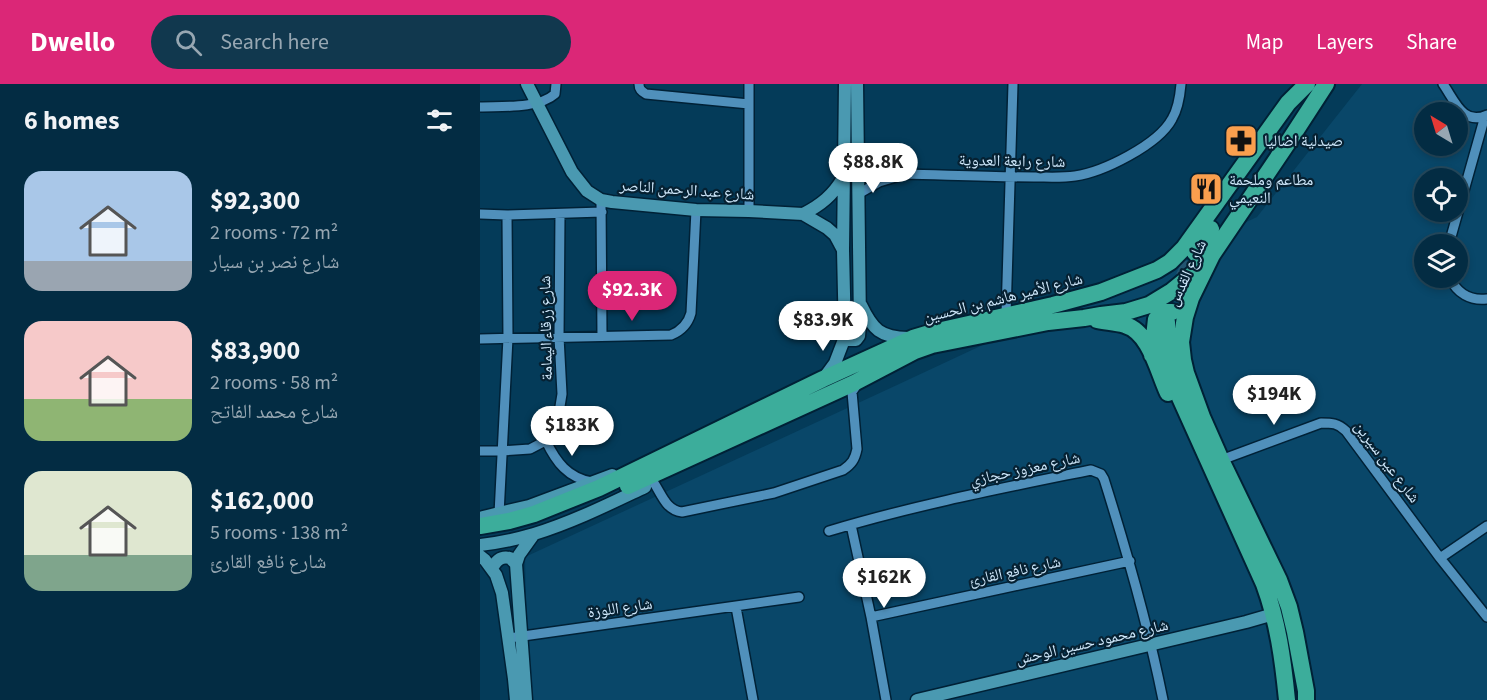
<!DOCTYPE html>
<meta charset="utf-8">
<style>
:root{--surface:#032c43;--page:#11384e;--text:#f1f3f6;--muted:#97a7b2;--line:#24485c;--accent:#db2777}
body{margin:0;font-family:"Source Sans 3","Noto Naskh Arabic",sans-serif;background:var(--page);color:var(--text);height:100vh;display:flex;flex-direction:column;font-size:22px;white-space:nowrap}
*{box-sizing:border-box;margin:0}
p{font-size:20px;color:var(--muted)}
.icon{flex:none;width:33px;height:33px;fill:none;stroke:currentColor;stroke-width:2;stroke-linecap:round;stroke-linejoin:round}
.map{position:relative;flex:1;overflow:hidden}
.details{display:flex;flex-direction:column;background:var(--surface);width:480px}
.details>*{flex:none}
.needle{width:39px;rotate:322deg}
.buttons{position:absolute;left:934px;top:18px;display:grid;gap:12px}
.buttons a{display:grid;place-items:center;width:54px;height:54px;border-radius:50%;background:var(--surface);box-shadow:0 3px 9px #0003,0 0 0 2px var(--line);font-size:30px}
.price{position:absolute;translate:-50% -51px;padding:0 14px;border-radius:21px;background:#fff;color:#222;font-size:20px;line-height:39px;filter:drop-shadow(0 2px 3px #0008)}
.price::after{content:'';position:absolute;left:50%;top:36px;width:18px;height:14px;margin-left:-9px;background:inherit;clip-path:polygon(0 0,100% 0,50% 100%)}
.price.active{background:var(--accent);color:#fff}
ul{padding:0;list-style:none}
li{display:flex;align-items:center;gap:18px;height:150px;padding:0 24px}
li span{display:grid;place-items:center;flex:none;width:168px;height:120px;border-radius:18px;color:#555}
li>.icon{margin-inline-start:auto}
span .icon{width:72px;height:72px;fill:#fffc;stroke-width:1}
li b{font-size:26px}
h2{display:flex;justify-content:space-between;align-items:center;height:72px;padding:0 24px;font-size:26px}
header{display:flex;align-items:center;gap:36px;box-sizing:border-box;height:84px;padding:0 30px;background:var(--accent);color:#fff}
header strong{font-size:28px}
nav{display:flex;gap:33px;margin-inline-start:auto;font-size:21px}
.search{width:420px;height:54px;background:var(--page);display:flex;align-items:center;gap:15px;box-sizing:border-box;padding:0 21px;border-radius:33px;color:var(--muted);font-size:22px}
main{display:flex;flex:1;min-height:0}
.map>svg:first-child{display:block}
.built{fill:#094769;fill-rule:evenodd}
.lines{fill:none;stroke-linecap:round;stroke-linejoin:round}
.highway-tunnel{stroke:#225571;stroke-width:16;stroke-dasharray:16 8;stroke-linecap:butt}
.street-casing{stroke:#002136;stroke-width:12}
.secondary-casing{stroke:#002136;stroke-width:15}
.highway-casing{stroke:#002136;stroke-width:20}
.street{stroke:#5090bb;stroke-width:9}
.secondary{stroke:#4a99b1;stroke-width:12}
.highway{stroke:#3cad9b;stroke-width:16}
.labels{text-anchor:middle;dominant-baseline:central;stroke-width:4.5;stroke-linejoin:round;paint-order:stroke}
.poi-label{font-size:16px;fill:#cee7fa;stroke:#062132;text-anchor:start}
.street-label{font-size:16px;fill:#cee7fa;stroke:#062132}
</style>
<header>
<strong>Dwello</strong>
<div class="search"><svg class="icon" aria-label="search" viewBox="0 0 24 24"><circle cx="10" cy="10" r="6"/><path d="M15 15l6 6"/></svg>Search here</div>
<nav><a>Map</a><a>Layers</a><a>Share</a></nav>
</header>
<main>
<section class="details">
<h2>6 homes<svg class="icon" aria-label="filters" viewBox="0 0 24 24"><path d="M4 7h16M4 17h16"/><circle cx="9" cy="7" r="2"/><circle cx="15" cy="17" r="2"/></svg></h2>
<ul>
<li><span style="background:linear-gradient(#a9c7e8 75%,#9aa5b1 0)"><svg class="icon" aria-label="home" viewBox="0 0 24 24"><path d="M3 11l9-7 9 7M6 9v11h12V9"/></svg></span><div><b>$92,300</b><p>2 rooms · 72 m²</p><p>شارع نصر بن سيار</p></div></li>
<li><span style="background:linear-gradient(#f6c9c9 65%,#8fb573 0)"><svg class="icon" aria-label="home" viewBox="0 0 24 24"><path d="M3 11l9-7 9 7M6 9v11h12V9"/></svg></span><div><b>$83,900</b><p>2 rooms · 58 m²</p><p>شارع محمد الفاتح</p></div></li>
<li><span style="background:linear-gradient(#dfe7d0 70%,#7fa58c 0)"><svg class="icon" aria-label="home" viewBox="0 0 24 24"><path d="M3 11l9-7 9 7M6 9v11h12V9"/></svg></span><div><b>$162,000</b><p>5 rooms · 138 m²</p><p>شارع نافع القارئ</p></div></li>
</ul>
</section>
<div class="map">
<svg width="1007" height="616" viewBox="0 0 1007 616">
<rect width="100%" height="100%" fill="#043b59"/>
<path class="built" d="M882 0H1007V616H48L45 473 417 301 777 133ZM945 28H978V62H945ZM945 94H978V128H945ZM945 160H978V194H945Z"/>
<g class="lines">
<path class="highway-tunnel" d="M687 238 699 202 715 169"/>
<g class="street-casing">
<path id="street" d="M159 0C159 5 161 7 166 10L269 20
M269 0V127
M963 0C975 17 983 42 1007 31
M0 23C22 22 58 25 75 10L76 0
M377 65C391 80 406 87 425 90 468 91 511 93 554 93 567 93 582 94 595 92 623 88 678 61 692 35 698 25 700 12 701 0
M378 110 399 98 423 91
M121 116 122 252
M0 130 27 131 122 128
M969 160 1005 32
M970 194C977 209 990 217 1007 215
M526 231 533 0
M0 255 191 251C201 247 208 240 211 229L216 126
M66 357C76 378 88 394 112 398
M0 367H21L50 365 71 354 77 341 82 310 79 253 80 130
M741 376 841 339C852 339 858 339 866 347L960 474 1007 533
M174 399C182 411 186 426 202 428L294 409 363 386C372 380 375 375 377 365L372 308 378 299
M19 430 28 254 27 131
M371 441 391 533 406 616
M349 447C435 421 523 404 611 386L621 390 624 395C647 468 668 541 683 616
M960 474 1007 442
M256 523 273 616
M391 533 650 477
M29 554 319 513"/>
</g>
<g class="secondary-casing">
<path id="secondary" d="M47 0 92 88 107 107 121 116 132 118 216 126 269 127 323 130 347 144 355 151 363 166
M323 130C341 121 353 111 363 94
M381 221C393 246 400 253 428 254
M365 253 368 256H376L379 252 380 241 377 0
M344 294 355 279 365 253 363 166 365 0
M3 433 49 422 132 391
M0 461C18 459 37 455 54 450 93 438 129 420 165 403
M0 472 5 476 16 491 22 509 34 595 36 616
M12 485C16 476 21 472 30 474L36 480
M46 616 36 480 39 471 54 450
M437 616 766 538 794 530"/>
</g>
<g class="highway-casing">
<path id="highway" d="M715 169 731 145
M617 236C626 238 636 238 645 241 670 248 678 288 688 309
M687 238C687 266 688 281 697 307L784 500C798 538 803 576 807 616
M672 271 676 235 684 228H692
M148 402 374 299 435 267 452 261 568 238 604 234 621 231 646 228 669 221 692 207 719 185 732 171
M0 442 29 437 54 430 119 404 343 295 433 254 453 248 573 221 621 208 677 186 690 178 704 164 808 19 827 0
M826 616V607L815 548 809 523 799 496 741 376 722 333 706 289 703 276 701 258 705 233 711 214 732 171 809 57 846 0"/>
</g>
<use href="#street" class="street"/>
<use href="#secondary" class="secondary"/>
<use href="#highway" class="highway"/>
</g>
<defs>
<g id="pharmacy-square" transform="scale(1.725)"><rect x="-9" y="-9" width="18" height="18" rx="4" fill="#fa9f4e" stroke="#062132"/><path d="M-2-6h4v4h4v4h-4v4h-4v-4h-4v-4h4Z" fill="#111"/></g>
<g id="restaurant-square" transform="scale(1.725)"><rect x="-9" y="-9" width="18" height="18" rx="4" fill="#fa9f4e" stroke="#062132"/><path d="M-5-6h1v4h1v-4h1v4h1v-4h1v5L-1.5 .5V6h-2V.5L-5-1ZM5-6V6H3V1.5H1.5Q1.5-4 5-6Z" fill="#111"/></g>
</defs>
<g fill-rule="evenodd">
<use href="#pharmacy-square" x="761" y="57"/>
<use href="#restaurant-square" x="726" y="105"/>
</g>
<g class="labels">
<g class="poi-label">
<text x="784" y="57">صيدلية اضاليا</text>
<text x="749" y="96">مطاعم وملحمة<tspan x="749" dy="18">النعيمي</tspan></text>
</g>
<g class="street-label">
<text transform="translate(532 77) rotate(1)">شارع رابعة العدوية</text>
<text transform="translate(207 106) rotate(4)">شارع عبد الرحمن الناصر</text>
<text transform="translate(707 189) rotate(-65)">شارع القدس</text>
<text transform="translate(523 214) rotate(-14)">شارع الأمير هاشم بن الحسين</text>
<text transform="translate(66 244) rotate(-91)">شارع زرقاء اليمامة</text>
<text transform="translate(907 378) rotate(53)">شارع عين سيرين</text>
<text transform="translate(545 385) rotate(-12)">شارع معزوز حجازي</text>
<text transform="translate(535 487) rotate(-12)">شارع نافع القارئ</text>
<text transform="translate(140 524) rotate(-8)">شارع اللوزة</text>
<text transform="translate(612 558) rotate(-13)">شارع محمود حسين الوحش</text>
</g>
</g>
</svg>
<div class="buttons">
<a><svg class="needle" viewBox="-14 -14 28 28"><path d="M0-13l5 13h-10z" fill="#e53935"/><path d="M0 13l5-13h-10z" fill="#97a7b2"/></svg></a>
<a><svg class="icon" aria-label="locate" viewBox="0 0 24 24"><circle cx="12" cy="12" r="6"/><path d="M12 2v4M12 18v4M2 12h4M18 12h4"/></svg></a>
<a><svg class="icon" aria-label="layers" viewBox="0 0 24 24"><path d="M12 4l9 5-9 5-9-5zM3 14l9 5 9-5"/></svg></a>
</div>
<b class="price" style="left:393px;top:110px">$88.8K</b>
<b class="price active" style="left:152px;top:238px">$92.3K</b>
<b class="price" style="left:343px;top:268px">$83.9K</b>
<b class="price" style="left:794px;top:342px">$194K</b>
<b class="price" style="left:92px;top:373px">$183K</b>
<b class="price" style="left:404px;top:525px">$162K</b>
</div>
</main>
